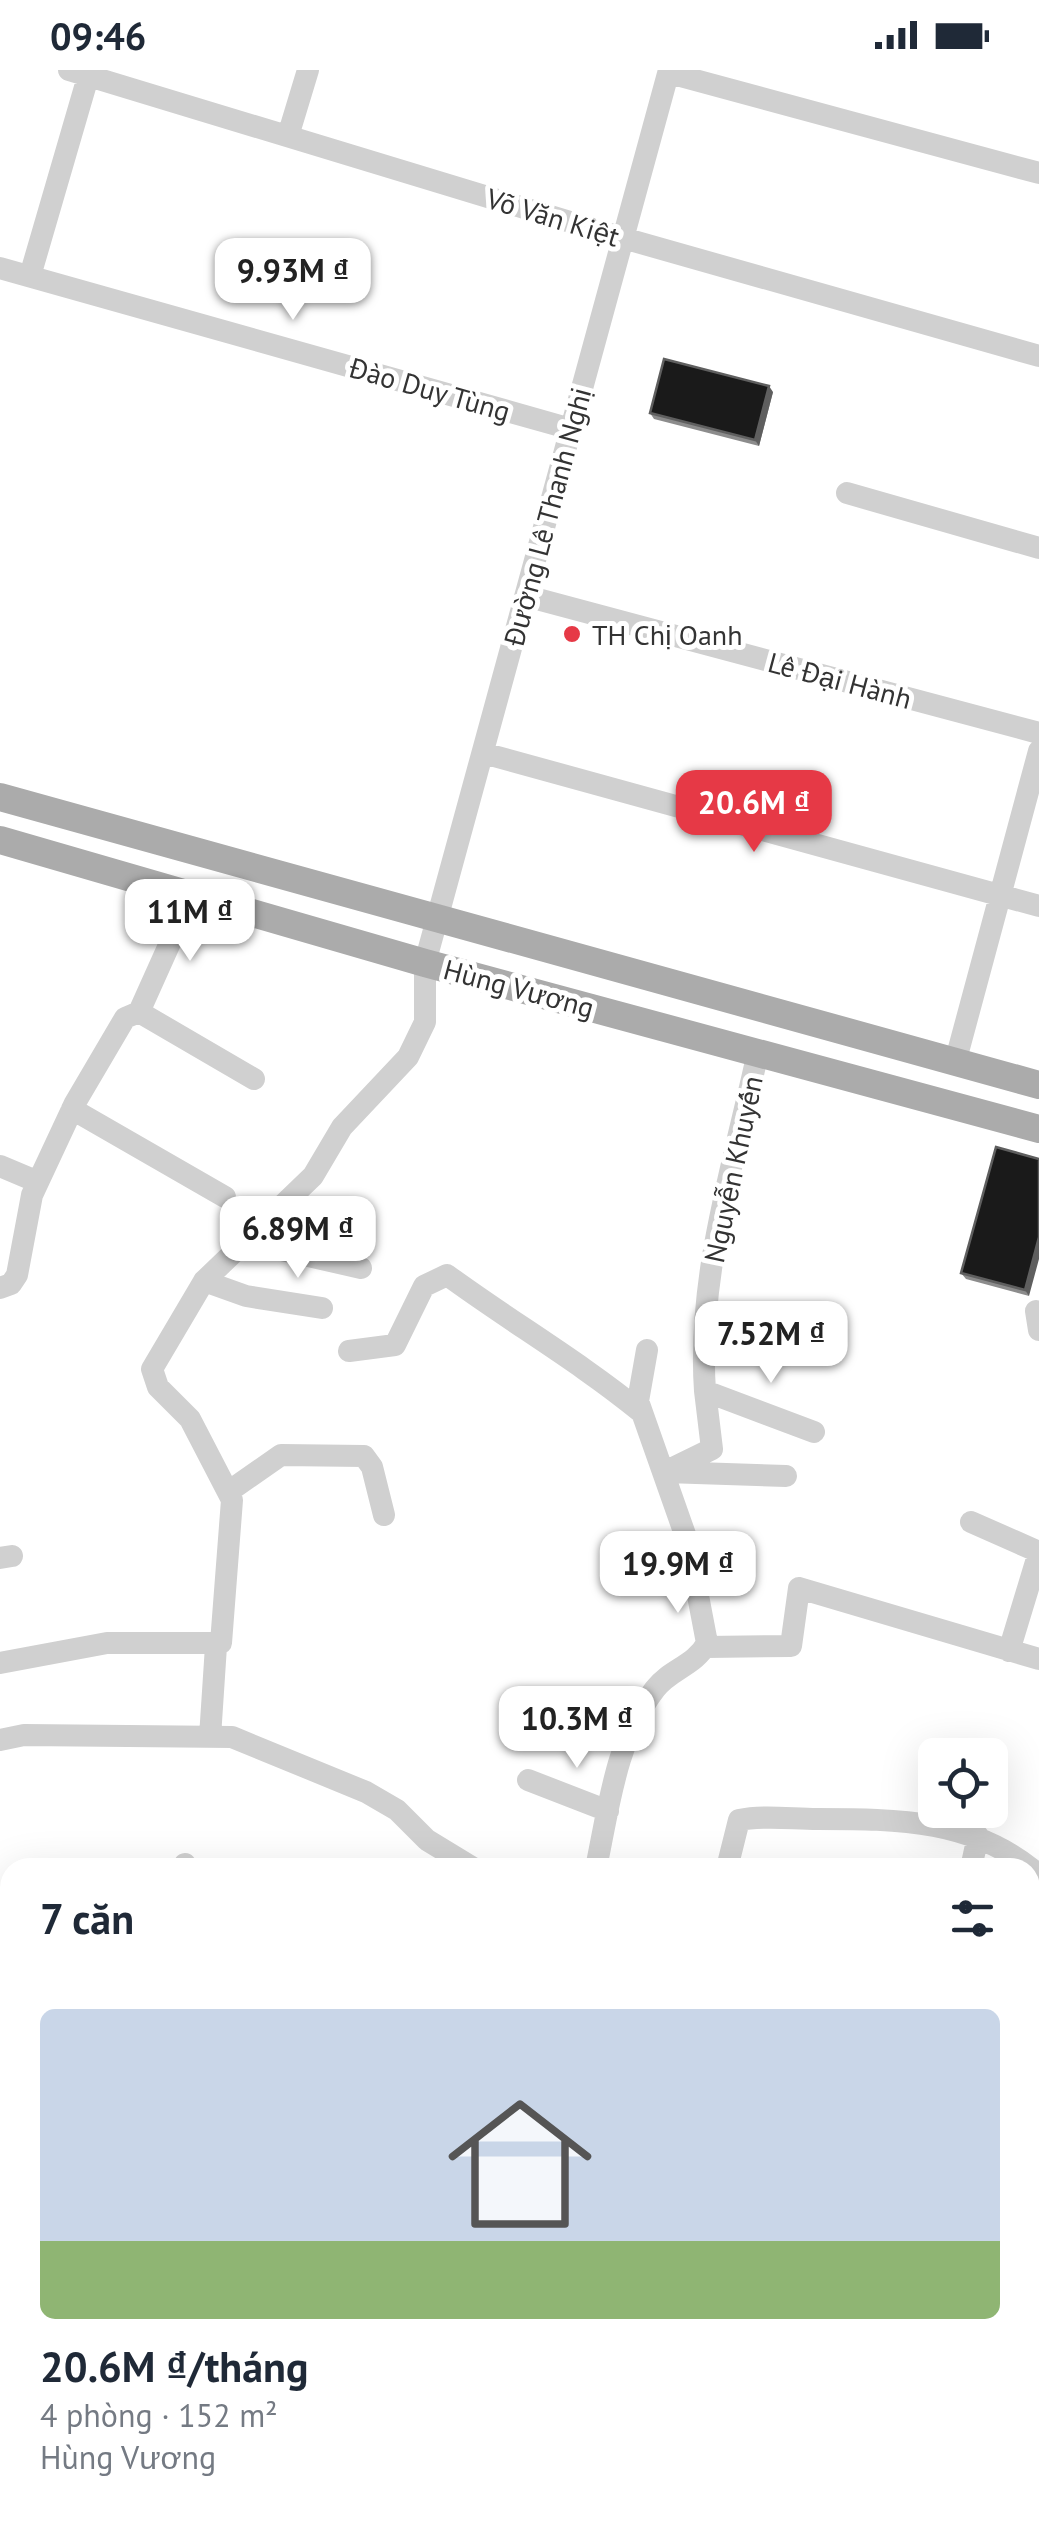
<!DOCTYPE html>
<html lang="vi">
<meta charset="utf-8">
<style>
:root{--surface:#fff;--page:#f6f6f7;--text:#1f2937;--muted:#747a83;--accent:#e63946}
body{margin:0;font-family:"PT Sans",sans-serif;background:var(--page);color:var(--text);height:100vh;display:flex;flex-direction:column;font-size:38px;white-space:nowrap}
*{box-sizing:border-box;margin:0}
p{font-size:32px;color:var(--muted)}
.icon{flex:none;width:55px;height:55px;fill:none;stroke:currentColor;stroke-width:2;stroke-linecap:round;stroke-linejoin:round}
.map{position:relative;flex:1;overflow:hidden}
.side{position:absolute;left:0px;top:1788px;width:1040px;height:672px;display:flex;flex-direction:column;background:var(--surface);border-radius:30px 30px 0 0;box-shadow:0 10px 40px #0002}
.side>*{flex:none}
.fabs{position:absolute;left:918px;top:1668px;display:grid;gap:20px}
.fabs a{display:grid;place-items:center;width:90px;height:90px;border-radius:15px;background:var(--surface);box-shadow:0 10px 40px #0002;font-size:50px}
.price{position:absolute;translate:-50% -85px;padding:0 22px;border-radius:20px;background:#fff;color:#222;font-size:32px;line-height:65px;filter:drop-shadow(0 2px 5px #0008)}
.price::after{content:'';position:absolute;left:50%;top:60px;width:30px;height:22px;margin-left:-15px;background:inherit;clip-path:polygon(0 0,100% 0,50% 100%)}
.price.current{background:var(--accent);color:#fff}
ul{padding:0;list-style:none}
li{display:grid;align-content:center;gap:20px;height:530px;padding:0 40px}
li span{display:grid;place-items:center;height:310px;border-radius:15px;color:#555}
li>.icon{margin-inline-start:auto}
span .icon{width:180px;height:180px;fill:#fffc;stroke-width:1}
li b{font-size:42px}
h2{display:flex;justify-content:space-between;align-items:center;height:120px;padding:0 40px;font-size:42px}
.status{display:flex;justify-content:space-between;align-items:center;height:70px;padding:0 50px;background:var(--surface);direction:ltr}
.status svg{height:28px;fill:currentColor}
.map>svg:first-child{display:block}
.lines{fill:none;stroke-linecap:round;stroke-linejoin:round}
.minor{stroke:#d0d0d0;stroke-width:22}
.major{stroke:#ababab;stroke-width:28}
.wall{fill:#8c8c8c}
.shaded-wall{fill:#5f5f5f}
.building{fill:#1a1a1a;stroke:#5f5f5f;stroke-width:2.5}
.poi-dot{fill:#e63946;stroke:#fff;stroke-width:4}
.labels{text-anchor:middle;dominant-baseline:central;stroke-width:10;stroke-linejoin:round;paint-order:stroke}
.street-label{font-size:28px;fill:#333;stroke:#fff}
.poi-label{font-size:28px;fill:#333;stroke:#fff;text-anchor:start}
</style>
<div class="status"><b>09:46</b><svg viewBox="0 0 49 12"><path d="M0 12V9h3v3zM5 12V6h3v6zM10 12V3h3v9zM15 12V0h3v12zM26 1h20v11H26zM47 4h2v5h-2z"/></svg></div>
<div class="map">
<svg width="1039" height="2459" viewBox="0 0 1039 2459">
<rect width="100%" height="100%" fill="#fff"/>
<g class="lines">
<path class="minor" d="M69 0 623 168 1039 286
M669 3 1039 103
M288 66 308 0
M0 198 571 359
M30 206 90 0
M847 423 1039 478
M526 526 1039 663
M483 683 1039 836
M139 942 254 1009
M758 982C734 1093 697 1207 705 1321L814 1362
M955 993 1039 681
M72 1039 225 1127
M0 1096 38 1112
M247 1172 361 1198
M204 1211 246 1226 322 1238
M0 1218 11 1214 17 1205 32 1125 75 1033 125 948 139 942 192 824
M1036 1241 1039 1260
M349 1281 395 1275 424 1216 447 1205C511 1252 580 1292 641 1342
M669 1400 712 1379 705 1321
M666 1402 786 1406
M228 1422 281 1385 364 1386 372 1397 384 1445
M971 1452 1039 1482 1009 1581
M0 1488 12 1486
M706 1577 791 1576 799 1518 1039 1589
M0 1593 107 1573H221L232 1430 190 1349 158 1317 152 1299 204 1211 313 1106 342 1057 408 987 425 952V893L669 0
M210 1667 216 1576
M0 1670 24 1665 232 1667 366 1722 397 1740 427 1770 473 1798
M528 1710 608 1741
M184 1798 185 1794
M596 1798C609 1736 616 1670 655 1619 670 1599 695 1596 707 1573L688 1473 638 1331 647 1280
M727 1798 739 1750C763 1745 792 1749 817 1749 898 1749 975 1749 1039 1805
M971 1798 978 1766
M0 1930 10 1932
M1030 2065 1039 2067
M0 2275 10 2276
M0 2401 10 2403
M652 2450 689 2457
M341 2451 437 2459
M218 2459 220 2450
M453 2459 455 2450"/>
<path class="major" d="M0 727 1039 1015
M0 770 425 893 1039 1059
M0 2101 10 2102
M1030 2315 1039 2317"/>
</g>
<path class="wall" d="M773 322 759 376 654 349 650 343Z
M996 1077 1029 1226 966 1209 961 1203Z"/>
<path class="shaded-wall" d="M769 316 773 322 759 376 755 370Z
M1039 1167V1189L1029 1226 1025 1220Z"/>
<path class="building" d="M664 289 769 316 755 370 650 343Z
M996 1077 1039 1089V1167L1025 1220 961 1203Z"/>
<circle class="poi-dot" cx="572" cy="564" r="10"/>
<g class="labels">
<g class="street-label">
<text transform="translate(553 147) rotate(17)">Võ Văn Kiệt</text>
<text transform="translate(430 319) rotate(16)">Đào Duy Tùng</text>
<text transform="translate(547 447) rotate(-75)">Đường Lê Thanh Nghị</text>
<text transform="translate(840 610) rotate(15)">Lê Đại Hành</text>
<text transform="translate(519 918) rotate(15)">Hùng Vương</text>
<text transform="translate(733 1099) rotate(-78)">Nguyễn Khuyến</text>
</g>
<g class="poi-label">
<text x="592" y="564">TH Chị Oanh</text>
</g>
</g>
</svg>
<div class="fabs">
<a><svg class="icon" aria-label="locate" viewBox="0 0 24 24"><circle cx="12" cy="12" r="6"/><path d="M12 2v4M12 18v4M2 12h4M18 12h4"/></svg></a>
</div>
<b class="price" style="left:293px;top:253px">9.93M ₫</b>
<b class="price current" style="left:754px;top:785px">20.6M ₫</b>
<b class="price" style="left:190px;top:894px">11M ₫</b>
<b class="price" style="left:298px;top:1211px">6.89M ₫</b>
<b class="price" style="left:771px;top:1316px">7.52M ₫</b>
<b class="price" style="left:678px;top:1546px">19.9M ₫</b>
<b class="price" style="left:577px;top:1701px">10.3M ₫</b>
<section class="side">
<h2>7 căn<svg class="icon" aria-label="filters" viewBox="0 0 24 24"><path d="M4 7h16M4 17h16"/><circle cx="9" cy="7" r="2"/><circle cx="15" cy="17" r="2"/></svg></h2>
<ul>
<li><span style="background:linear-gradient(#c9d6e8 75%,#8fb573 0)"><svg class="icon" aria-label="home" viewBox="0 0 24 24"><path d="M3 11l9-7 9 7M6 9v11h12V9"/></svg></span><div><b>20.6M ₫/tháng</b><p>4 phòng · 152 m²</p><p>Hùng Vương</p></div></li>
</ul>
</section>
</div>
